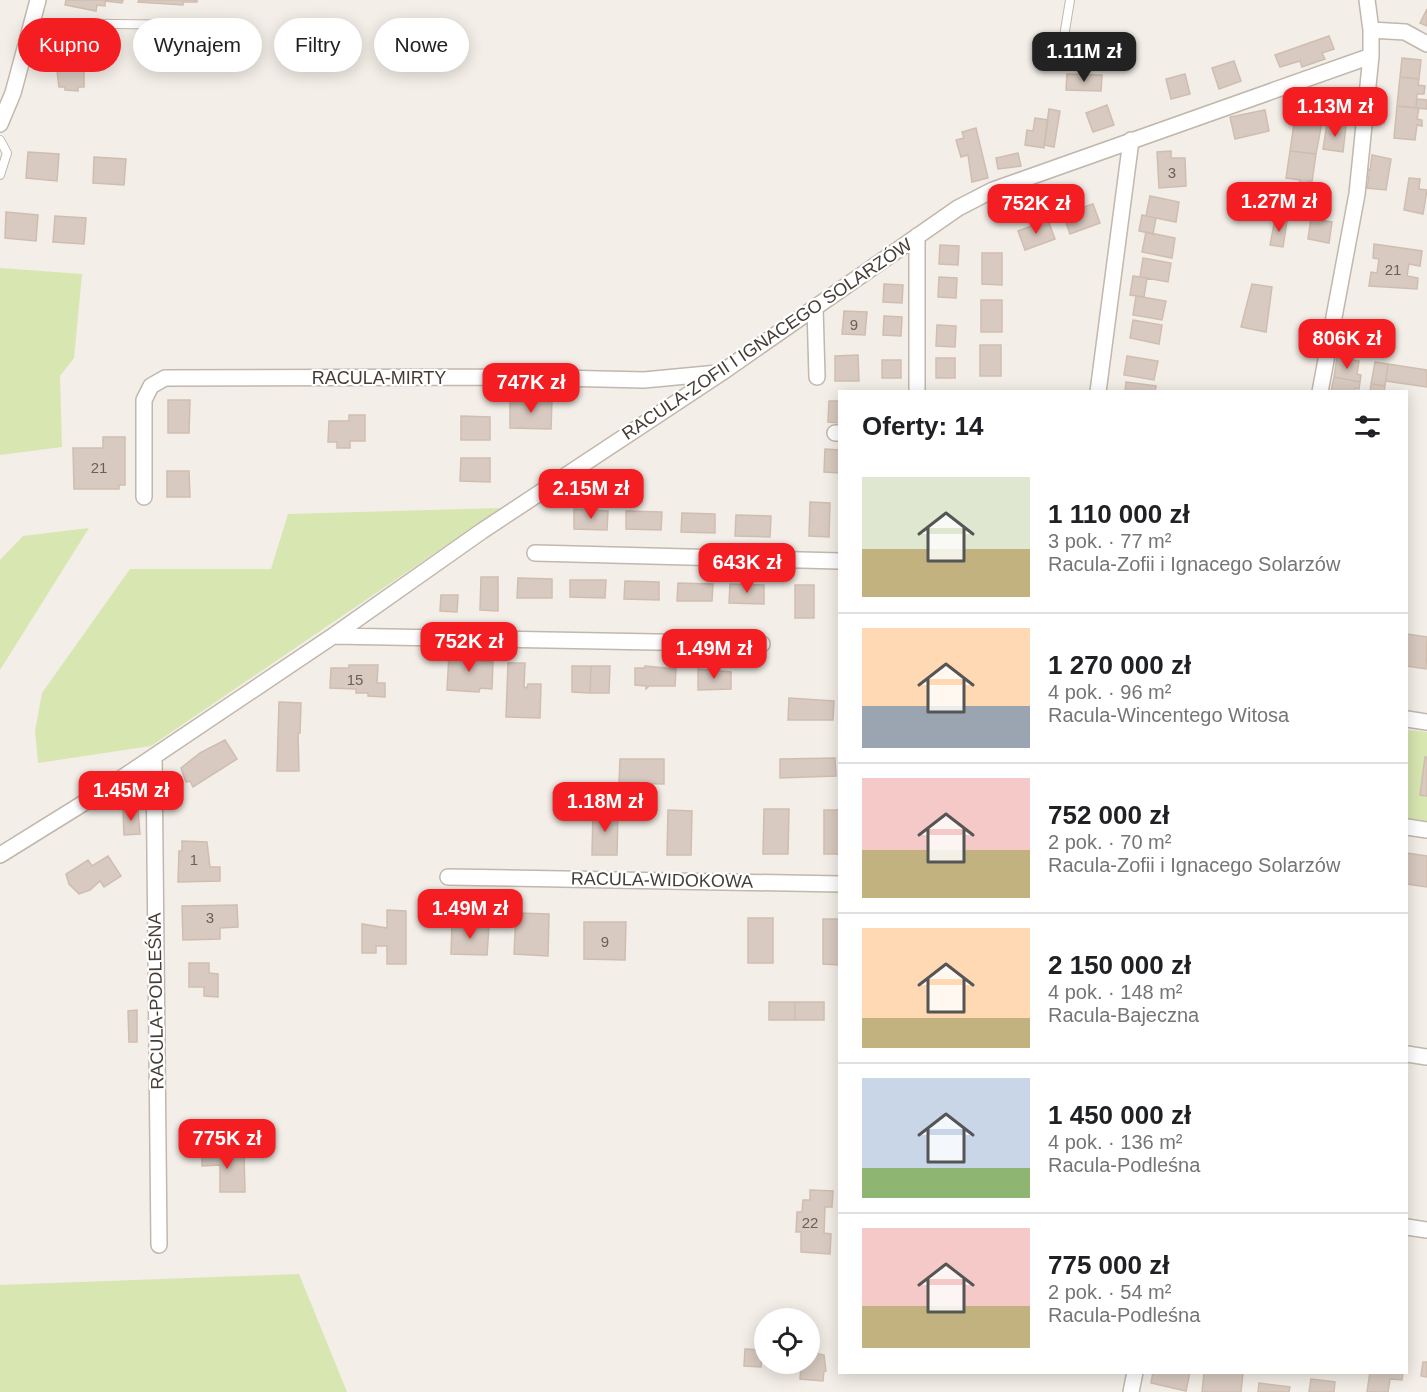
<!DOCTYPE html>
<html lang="pl">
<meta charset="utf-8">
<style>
:root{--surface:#fff;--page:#f6f6f6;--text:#202124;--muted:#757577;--line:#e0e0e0;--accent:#f41d22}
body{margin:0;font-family:Helvetica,sans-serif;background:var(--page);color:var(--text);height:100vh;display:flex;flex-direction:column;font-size:22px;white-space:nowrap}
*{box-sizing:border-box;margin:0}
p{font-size:20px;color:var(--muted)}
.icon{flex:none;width:33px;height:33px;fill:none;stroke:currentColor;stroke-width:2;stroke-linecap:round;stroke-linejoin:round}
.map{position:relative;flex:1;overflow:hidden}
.sheet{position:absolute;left:838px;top:390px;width:570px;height:984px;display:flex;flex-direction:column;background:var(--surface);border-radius:0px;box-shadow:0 3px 15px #0003}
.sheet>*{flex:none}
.top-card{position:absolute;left:18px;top:18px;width:570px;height:54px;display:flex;gap:12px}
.buttons{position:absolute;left:754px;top:1308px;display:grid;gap:12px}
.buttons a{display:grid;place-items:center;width:66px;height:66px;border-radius:50%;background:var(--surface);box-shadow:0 3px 15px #0003;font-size:30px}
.price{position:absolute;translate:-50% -51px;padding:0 14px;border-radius:12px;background:var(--accent);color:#fff;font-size:20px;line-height:39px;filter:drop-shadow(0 2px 3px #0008)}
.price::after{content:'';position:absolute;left:50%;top:36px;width:18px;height:14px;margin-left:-9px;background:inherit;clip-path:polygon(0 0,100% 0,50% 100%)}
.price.current{background:#222;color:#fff}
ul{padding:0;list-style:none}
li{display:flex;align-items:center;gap:18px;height:150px;padding:0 24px}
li+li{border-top:2px solid var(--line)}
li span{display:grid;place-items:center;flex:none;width:168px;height:120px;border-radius:0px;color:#555}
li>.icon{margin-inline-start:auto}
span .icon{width:72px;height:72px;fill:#fffc;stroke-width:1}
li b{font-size:26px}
h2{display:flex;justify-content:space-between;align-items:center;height:72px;padding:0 24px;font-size:26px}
.chip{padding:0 21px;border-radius:27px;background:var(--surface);box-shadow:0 3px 15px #0003;font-size:21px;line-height:54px}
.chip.current{background:var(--accent);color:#fff}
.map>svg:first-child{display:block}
.green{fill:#d8e6b1}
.building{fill:#d8cac0;stroke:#cfbeb0;stroke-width:1.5}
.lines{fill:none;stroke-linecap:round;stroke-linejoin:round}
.lane-casing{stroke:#c1b7ad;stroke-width:10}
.street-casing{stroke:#c1b7ad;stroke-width:18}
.lane{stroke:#fff;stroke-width:8}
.street{stroke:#fff;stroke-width:15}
.labels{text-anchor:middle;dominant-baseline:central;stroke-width:4.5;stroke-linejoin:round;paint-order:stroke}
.number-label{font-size:15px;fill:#6a6058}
.street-label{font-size:18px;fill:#463d36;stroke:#fff}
</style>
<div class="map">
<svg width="1427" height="1392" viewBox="0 0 1427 1392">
<rect width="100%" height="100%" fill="#f3eee7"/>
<path class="green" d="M0 268 82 274 74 358 60 376 62 447 0 455Z
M501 508 151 746 38 763 35 731 42 693 130 569H271L288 514Z
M89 528 0 670V560L23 536Z
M1407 730 1427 732V825L1407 823Z
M299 1274 347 1392H0V1285Z"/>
<path class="building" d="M66 0H123L122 3 105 1V6L97 5 96 11 65 5Z
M139 0H197V2H183V5L138 2Z
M1427 9V26L1420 23Z
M1329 36 1334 49 1322 53 1325 59 1302 67 1300 61 1280 67 1275 55Z
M60 46H76V52H84V87H78V91L65 90V87H59L56 63H59Z
M1402 58 1421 60 1419 79 1400 77Z
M1234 61 1241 81 1219 89 1212 68Z
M1067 74 1102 75 1101 91 1066 90Z
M1185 74 1190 94 1171 99 1166 79Z
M1400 77 1419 79 1418 85 1425 86 1424 94H1417L1416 108 1397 106Z
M1313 89 1328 92 1322 122 1295 117 1299 96Z
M1417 99 1427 100V109L1416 108Z
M1374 103 1386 105 1384 123 1372 121Z
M1107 105 1114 125 1093 132 1086 113Z
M1397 106 1419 108 1417 119 1422 120V126L1417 125 1415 140 1394 138Z
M1049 109 1060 111 1054 147 1044 145Z
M1265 110 1269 131 1235 139 1230 117Z
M1295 117 1322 122 1316 154 1290 151Z
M1035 118 1048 120 1044 148 1025 145 1027 130 1033 131Z
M1327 123 1346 126 1343 152 1323 149Z
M976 128 988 178 972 182 968 155 961 157 956 140 964 138 962 132Z
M1171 151V158H1185L1186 186 1159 188 1157 152Z
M1290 151 1316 154 1312 182 1308 181 1307 186 1299 185 1300 180 1286 178Z
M28 152 59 154 57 181 26 178Z
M1018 153 1021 166 998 169 996 158Z
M1372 155 1391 159 1386 190 1367 188 1369 177 1365 176 1366 169 1370 170Z
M94 157 126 159 124 185 93 183Z
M1409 178 1420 179 1419 189 1427 190 1423 214 1404 210Z
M1150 196 1179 202 1176 222 1146 216Z
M1093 204 1100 223 1070 234 1063 214Z
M6 212 38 215 36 241 5 238Z
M1142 215 1156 218 1153 234 1139 231Z
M55 216 86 218 84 244 53 242Z
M1275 219 1287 221 1283 247 1270 245Z
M1311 219 1332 222 1329 243 1308 239Z
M1048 220 1055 239 1025 250 1018 231Z
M1146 232 1175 238 1172 258 1142 252Z
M1374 244 1422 251 1420 266 1409 264 1407 276 1418 278 1417 289 1369 286 1371 272 1377 273 1379 259 1373 258Z
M940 245 959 246 958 265 939 264Z
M982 253H1002V285L982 284Z
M1143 258 1171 263 1168 282 1140 277Z
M1133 276 1147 278 1144 297 1130 295Z
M939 277 957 278 956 298 938 297Z
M884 284 903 285 902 303 883 302Z
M1252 284 1272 287 1266 332 1241 327Z
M1136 296 1166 301 1162 320 1133 315Z
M981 300H1002V332H981Z
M844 311 867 312 865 335 842 334Z
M884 316 902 317 901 336 883 335Z
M1133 320 1162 325 1159 344 1130 338Z
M937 325 956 326 955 347 936 346Z
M980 345H1001V376H980Z
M858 355 859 381H835V356Z
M1127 356 1158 361 1154 380 1124 375Z
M1337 357 1359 361 1357 374 1361 375 1360 382 1334 377Z
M936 358H955V378H936Z
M882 360H901V378H882Z
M1375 362 1388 364 1385 386 1371 384Z
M1388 364 1427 370V387L1386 381Z
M1334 377 1360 382 1359 389 1355 388 1354 392H1331Z
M1126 382 1156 386 1155 392H1125Z
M1371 384 1385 386 1384 392H1370Z
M510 399 552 400 551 429 510 428Z
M168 400H190L189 433H168Z
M829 401H840V423L828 422Z
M349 415H365V441H350V448H337V442H328L329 421H349Z
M461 416 490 417V440H461Z
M103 437H125V485H119V489H74L73 448H103Z
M825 449 840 450V473L824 472Z
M461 458H490V482L460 481Z
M167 471H189L190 497H167Z
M810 502 830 503 829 537 809 536Z
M574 509 608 511 607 530 574 529Z
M626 511 662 512 661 530 626 529Z
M682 513 715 514V533L681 532Z
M736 515 771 516 770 537 735 536Z
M481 577H498V611L480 610Z
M518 578 552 579V598H517Z
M570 580H606L605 598 570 597Z
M625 581 659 582V600L624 599Z
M678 583 713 584 712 601H677Z
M730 584 764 585V604L729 603Z
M795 585H814V618H795Z
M441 595H458L457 612 440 611Z
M1407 634 1427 637 1426 669 1407 666Z
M449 654 481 656V661L493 662 492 689 480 688 479 692 447 690Z
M508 663H525L524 687 527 688 528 684H541L540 718 506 717Z
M349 665H378L377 683H385V697L368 696V693H356V689L330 688 331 668H349Z
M572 666H591L590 693 572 692Z
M591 666H610L609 693H590Z
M645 666 676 669 675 686H649L646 689V686L635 685V668H645Z
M698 669 731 672V689L698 690Z
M789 698 834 701 833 720H788Z
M279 702 301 703 300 733H298L299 771H277Z
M225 740 237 759 193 787 190 781 186 782 181 768 200 753Z
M1425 757H1427V796L1420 795Z
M835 758 836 776 780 778V759Z
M620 759H664V784L619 783Z
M138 809 140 834 124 835 123 810Z
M764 809H789L788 854H763Z
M593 810 618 811 617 855H592Z
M668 810 692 811 691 855H667Z
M824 810H840V854H824Z
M182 841 207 842 210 867H220V881L178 882 179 851H182Z
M1407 853 1427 856V887L1407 884Z
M108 856 121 876 104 887 100 881 90 890 79 894 69 884 66 874 88 860 92 866Z
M237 905 238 927 220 928V939L183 940 182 906Z
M387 910 406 911V964H387V946H376V953H362V924L387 928Z
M516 913 549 914 548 956 514 954Z
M748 918H773V963H748Z
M823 919H840V965L823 964Z
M584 922H626L625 960 584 959Z
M452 925 489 926 487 955 451 954Z
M189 963H209V973L218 974V997L204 996V987H189Z
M769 1002H795V1020H769Z
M795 1002H824V1020H795Z
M137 1010V1042H129L128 1011Z
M220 1150V1155L244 1154 245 1192H220V1165L202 1166V1151Z
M810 1190 833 1191 832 1207H825L824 1233 831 1234 830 1254 801 1252V1232H796L797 1212H802L803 1200H810Z
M745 1349 762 1350 761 1367 744 1366Z
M810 1352 824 1355 826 1371H824L823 1381 800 1379 801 1364H810Z
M1423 1362H1427V1377L1421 1376Z
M1153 1372H1190L1186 1391 1151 1383Z
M1204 1372 1243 1373 1241 1392H1202Z
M1370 1372H1403L1402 1380 1390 1379 1388 1392H1367Z
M1311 1379 1335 1382 1334 1392H1309Z
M1259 1383 1290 1387 1289 1392H1258Z"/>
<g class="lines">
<g class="lane-casing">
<path id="lane" d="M31 23 198 25
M1060 61 1070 0
M0 140 7 153 0 175"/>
</g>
<g class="street-casing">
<path id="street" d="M1371 30 1405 32 1427 44
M0 124 13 93 38 0
M815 307 817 377
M917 392V236
M1098 392 1131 140
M1320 392 1357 194 1371 56V30L1367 0
M835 433H840
M144 497V400L151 386 165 378 514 377 644 380 718 373
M535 553 840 561
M333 636 762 644
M1407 719 1427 722
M154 757 159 1245
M1407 827 1427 830
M0 855 95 796 333 636 482 531 721 373 958 208 993 190 1371 56
M448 877 840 884
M1407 1054 1427 1057
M1407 1227 1427 1230
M1131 1392 1135 1372"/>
</g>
<use href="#lane" class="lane"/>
<use href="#street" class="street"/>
</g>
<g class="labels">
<g class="number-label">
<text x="1172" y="172">3</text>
<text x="1393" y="269">21</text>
<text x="854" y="324">9</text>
<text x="99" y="467">21</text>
<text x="355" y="679">15</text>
<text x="194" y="859">1</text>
<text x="210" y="917">3</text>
<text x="605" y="941">9</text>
<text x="810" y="1222">22</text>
</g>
<g class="street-label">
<text transform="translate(767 339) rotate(-34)">RACULA-ZOFII I IGNACEGO SOLARZÓW</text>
<text x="379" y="378">RACULA-MIRTY</text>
<text transform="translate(662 880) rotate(1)">RACULA-WIDOKOWA</text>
<text transform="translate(156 1001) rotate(-91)">RACULA-PODLEŚNA</text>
</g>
</g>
</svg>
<div class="buttons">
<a><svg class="icon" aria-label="locate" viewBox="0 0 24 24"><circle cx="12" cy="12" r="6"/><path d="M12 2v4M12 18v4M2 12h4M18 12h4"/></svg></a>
</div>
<b class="price current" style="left:1084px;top:83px">1.11M zł</b>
<b class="price" style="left:1335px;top:138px">1.13M zł</b>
<b class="price" style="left:1279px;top:233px">1.27M zł</b>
<b class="price" style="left:1036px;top:235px">752K zł</b>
<b class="price" style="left:1347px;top:370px">806K zł</b>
<b class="price" style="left:531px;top:414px">747K zł</b>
<b class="price" style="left:591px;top:520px">2.15M zł</b>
<b class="price" style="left:747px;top:594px">643K zł</b>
<b class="price" style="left:469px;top:673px">752K zł</b>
<b class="price" style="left:714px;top:680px">1.49M zł</b>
<b class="price" style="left:131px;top:822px">1.45M zł</b>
<b class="price" style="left:605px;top:833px">1.18M zł</b>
<b class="price" style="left:470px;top:940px">1.49M zł</b>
<b class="price" style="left:227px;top:1170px">775K zł</b>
<div class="top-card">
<a class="chip current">Kupno</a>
<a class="chip">Wynajem</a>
<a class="chip">Filtry</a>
<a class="chip">Nowe</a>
</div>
<section class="sheet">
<h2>Oferty: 14<svg class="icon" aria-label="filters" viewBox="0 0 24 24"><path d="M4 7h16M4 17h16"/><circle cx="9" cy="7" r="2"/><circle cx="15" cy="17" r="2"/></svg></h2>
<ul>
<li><span style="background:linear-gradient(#dfe7d0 60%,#c2b280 0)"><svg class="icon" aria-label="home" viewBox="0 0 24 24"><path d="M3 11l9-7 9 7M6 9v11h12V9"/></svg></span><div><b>1 110 000 zł</b><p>3 pok. · 77 m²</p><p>Racula-Zofii i Ignacego Solarzów</p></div></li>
<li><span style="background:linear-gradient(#ffd9b3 65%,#9aa5b1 0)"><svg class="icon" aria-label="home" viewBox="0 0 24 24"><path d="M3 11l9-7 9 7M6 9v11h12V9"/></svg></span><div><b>1 270 000 zł</b><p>4 pok. · 96 m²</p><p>Racula-Wincentego Witosa</p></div></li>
<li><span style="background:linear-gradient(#f6c9c9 60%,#c2b280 0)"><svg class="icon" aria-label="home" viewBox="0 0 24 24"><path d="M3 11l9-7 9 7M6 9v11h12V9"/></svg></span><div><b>752 000 zł</b><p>2 pok. · 70 m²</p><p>Racula-Zofii i Ignacego Solarzów</p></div></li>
<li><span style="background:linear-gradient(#ffd9b3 75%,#c2b280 0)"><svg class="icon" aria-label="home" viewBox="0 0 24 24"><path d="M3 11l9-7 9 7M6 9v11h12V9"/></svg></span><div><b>2 150 000 zł</b><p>4 pok. · 148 m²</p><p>Racula-Bajeczna</p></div></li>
<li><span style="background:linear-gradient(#c9d6e8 75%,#8fb573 0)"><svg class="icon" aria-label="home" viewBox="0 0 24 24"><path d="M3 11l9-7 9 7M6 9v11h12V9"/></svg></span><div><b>1 450 000 zł</b><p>4 pok. · 136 m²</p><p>Racula-Podleśna</p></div></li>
<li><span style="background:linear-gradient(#f6c9c9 65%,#c2b280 0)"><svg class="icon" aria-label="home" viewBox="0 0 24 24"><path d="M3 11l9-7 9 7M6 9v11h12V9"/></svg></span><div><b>775 000 zł</b><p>2 pok. · 54 m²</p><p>Racula-Podleśna</p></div></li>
</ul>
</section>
</div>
